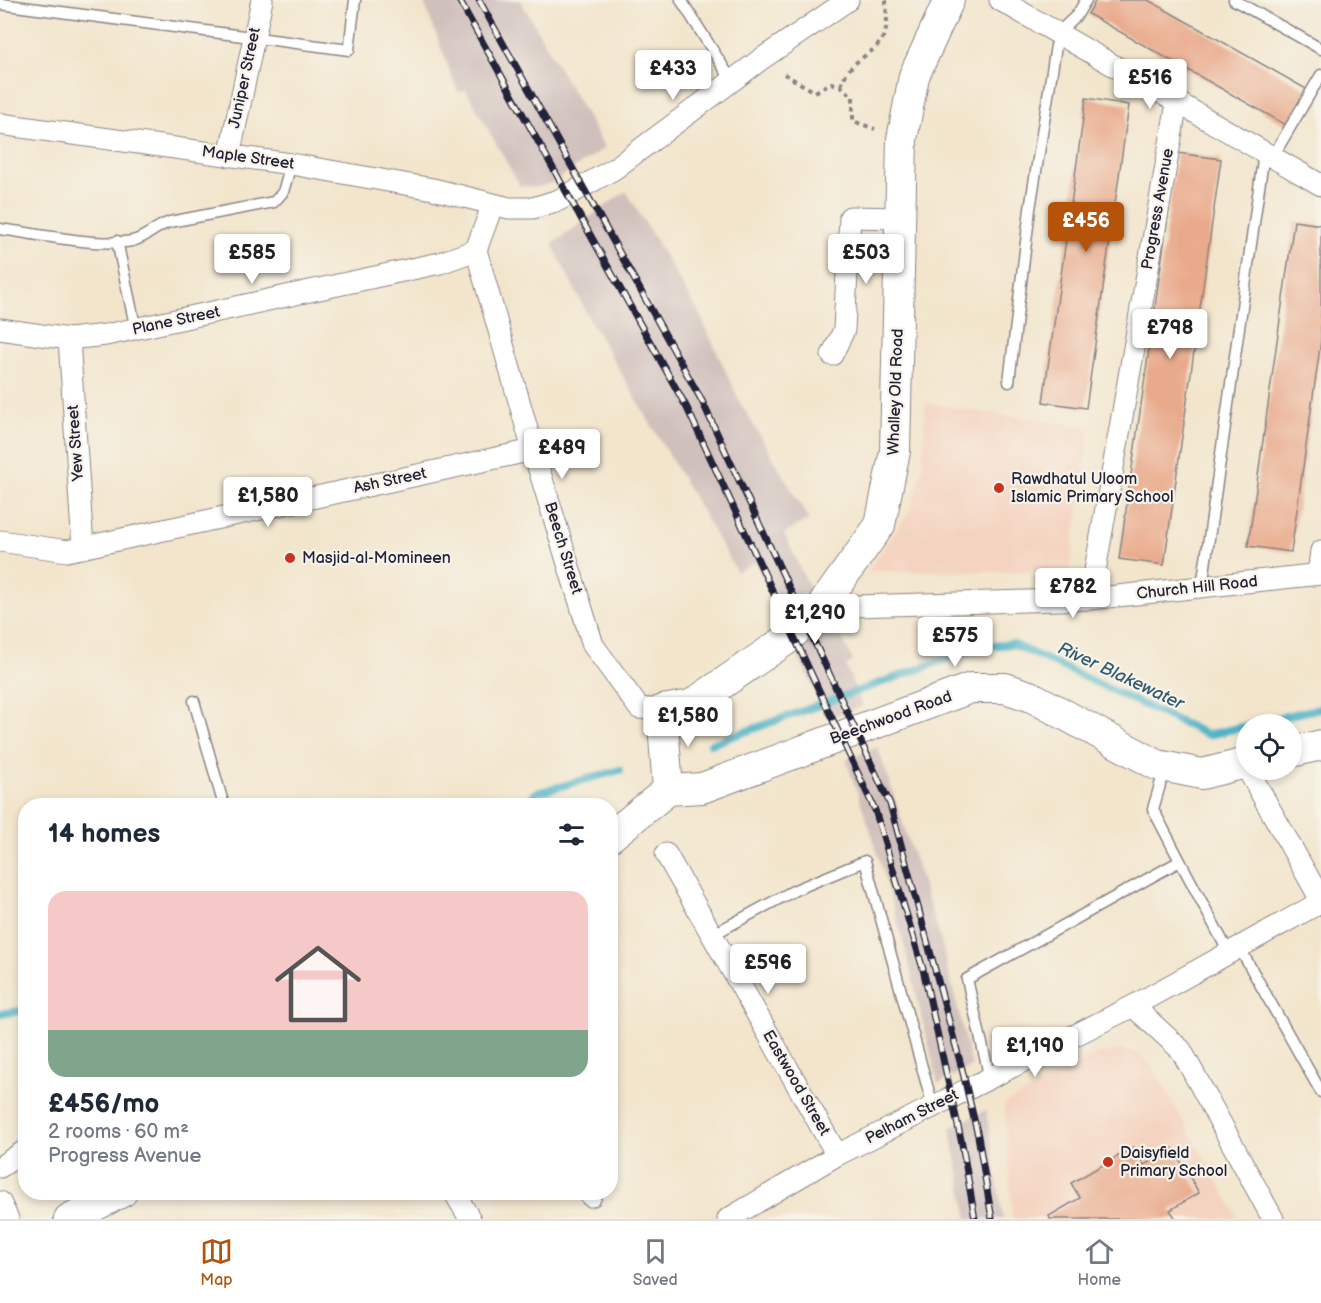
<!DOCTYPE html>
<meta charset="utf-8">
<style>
:root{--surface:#fff;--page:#f2f2f3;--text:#1f2937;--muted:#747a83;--line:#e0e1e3;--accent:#b45309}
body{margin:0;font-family:"Balsamiq Sans",sans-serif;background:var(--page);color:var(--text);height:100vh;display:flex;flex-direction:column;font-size:22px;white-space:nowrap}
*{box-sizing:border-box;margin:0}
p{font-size:20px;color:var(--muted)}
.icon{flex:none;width:33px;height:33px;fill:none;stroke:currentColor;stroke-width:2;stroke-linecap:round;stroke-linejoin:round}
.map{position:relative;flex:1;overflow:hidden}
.sheet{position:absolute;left:18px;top:798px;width:600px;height:402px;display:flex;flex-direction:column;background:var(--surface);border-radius:24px;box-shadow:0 3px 9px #0003}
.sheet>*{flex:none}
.buttons{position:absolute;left:1236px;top:714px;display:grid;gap:12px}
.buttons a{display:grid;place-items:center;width:66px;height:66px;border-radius:50%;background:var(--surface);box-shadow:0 3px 9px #0003;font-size:30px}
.price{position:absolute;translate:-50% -51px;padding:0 14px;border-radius:6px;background:#fff;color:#222;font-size:20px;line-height:39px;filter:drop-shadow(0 2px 3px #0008)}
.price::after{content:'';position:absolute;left:50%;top:36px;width:18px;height:14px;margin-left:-9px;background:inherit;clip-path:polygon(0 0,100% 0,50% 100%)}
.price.on{background:var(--accent);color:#fff}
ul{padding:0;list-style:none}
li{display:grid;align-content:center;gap:12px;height:318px;padding:0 30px}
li+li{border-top:2px solid var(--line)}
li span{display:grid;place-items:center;height:186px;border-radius:18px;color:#555}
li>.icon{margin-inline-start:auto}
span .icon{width:108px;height:108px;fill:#fffc;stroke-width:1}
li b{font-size:26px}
h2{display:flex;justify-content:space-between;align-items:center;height:72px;padding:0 30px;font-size:26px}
.dock{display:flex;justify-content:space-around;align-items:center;height:84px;border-top:2px solid var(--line);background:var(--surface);font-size:16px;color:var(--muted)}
.dock a{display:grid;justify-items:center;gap:3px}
.dock .on{color:var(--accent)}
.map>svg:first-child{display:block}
.built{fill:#f4d3c0}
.industrial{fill:#d0c0bc}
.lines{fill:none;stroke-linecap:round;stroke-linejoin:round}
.stream{stroke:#46b1c4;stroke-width:8}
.building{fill:#e9aa8c}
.lane-casing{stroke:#8a8484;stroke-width:13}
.street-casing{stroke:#8a8484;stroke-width:23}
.secondary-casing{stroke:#8a8484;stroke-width:32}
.path{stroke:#8a8484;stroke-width:4;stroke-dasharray:4.5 4.5;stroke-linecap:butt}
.lane{stroke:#fff;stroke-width:10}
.street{stroke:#fff;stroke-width:21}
.secondary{stroke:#fff;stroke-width:30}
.rail-casing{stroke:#22223b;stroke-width:7}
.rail{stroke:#f7f3e8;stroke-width:4.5;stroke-dasharray:14;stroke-linecap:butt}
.poi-dot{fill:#c8321e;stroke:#f7f3e8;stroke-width:2}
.labels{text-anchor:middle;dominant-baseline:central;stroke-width:4.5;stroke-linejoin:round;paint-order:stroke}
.street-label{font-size:16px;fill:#22223b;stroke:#f7f3e8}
.poi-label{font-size:16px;fill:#22223b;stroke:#f7f3e8;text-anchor:start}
.water-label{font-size:18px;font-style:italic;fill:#305b72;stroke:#f7f3e8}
</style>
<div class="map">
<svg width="1321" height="1219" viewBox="0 0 1321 1219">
<rect width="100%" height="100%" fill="#f7f3e8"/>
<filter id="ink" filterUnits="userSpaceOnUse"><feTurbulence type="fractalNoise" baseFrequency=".0167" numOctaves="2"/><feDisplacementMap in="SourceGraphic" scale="12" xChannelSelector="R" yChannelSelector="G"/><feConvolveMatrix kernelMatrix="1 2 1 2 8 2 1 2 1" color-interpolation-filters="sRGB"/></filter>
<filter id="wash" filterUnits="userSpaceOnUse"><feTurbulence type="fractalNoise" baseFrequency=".008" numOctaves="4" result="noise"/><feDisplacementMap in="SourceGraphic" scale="24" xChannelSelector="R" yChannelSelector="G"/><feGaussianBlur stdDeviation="1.35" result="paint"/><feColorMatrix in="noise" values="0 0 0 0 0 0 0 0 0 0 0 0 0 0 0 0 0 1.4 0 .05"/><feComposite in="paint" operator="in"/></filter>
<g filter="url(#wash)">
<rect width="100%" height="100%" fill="#f2e5cc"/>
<path class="built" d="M925 403 1091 428 1069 572 868 571 910 511 923 465Z
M1122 1050 1138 1054 1152 1066 1239 1219H1013L1004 1104 1095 1054Z"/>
<path class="industrial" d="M423 0H520L605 148 551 183 537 187 520 186 466 90 458 92Z
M626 191 699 313 740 402 809 519 784 534 810 589 779 615 755 562 737 572 590 320 552 244Z
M825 624 837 626 853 661 846 666 863 706 828 718 794 648Z
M878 747 941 941 972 1066 938 1084 906 952 873 838 846 760Z
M986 1110 1003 1219H968L950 1128Z"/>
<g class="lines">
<path class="stream" d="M1251 724 1321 708
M711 744 980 647 1013 644 1208 735 1246 726
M523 806 536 793 620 770
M0 1014 26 1010"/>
</g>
<g id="blocks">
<path class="building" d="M1096 0H1148L1308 90 1288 126 1088 14Z
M1086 98 1129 105 1086 408 1043 402Z
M1177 153 1221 159 1164 565 1119 559Z
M1294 221 1321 225V340L1291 552 1248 546Z
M1134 1147 1144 1165 1173 1148 1199 1193 1170 1210 1176 1219H1050L1049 1216 1080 1198 1071 1183Z"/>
</g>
</g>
<g filter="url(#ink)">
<use href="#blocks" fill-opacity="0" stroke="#8a8484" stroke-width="1.5"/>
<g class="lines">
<g class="lane-casing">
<path id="lane" d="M681 0 732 81
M1234 0 1321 49
M0 4 349 50 355 0
M1272 158 1321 75
M0 229C37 234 96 247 132 241 146 238 156 226 170 222L274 202 283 192 291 164
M117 241 136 330
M1009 382 1030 209 1058 33 1077 15 1086 0
M1202 587 1264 153
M194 701 224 806
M1180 861 1229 953
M712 935 795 890 865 861 933 1107
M1239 947 1321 1092
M990 1079 967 979 1180 861 1153 809 1165 768"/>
</g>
<g class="street-casing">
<path id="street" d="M1000 0 1321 185
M0 124 291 164 433 189 509 208H533L559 200 614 169 760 60 848 0
M229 156 262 0
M476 250 533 450 593 645 639 708 662 710
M0 329 69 339 106 335 440 263 476 250 493 204
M69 339 83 548
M832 355 844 330 850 217 902 218
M0 541 67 551 533 450
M1318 574 1321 551
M1090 599 1177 103
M821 607 1090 599 1321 574
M1248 770 1321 900
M666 854 837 1155
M1133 1006 1181 1050 1273 1219
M0 1167 26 1150
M454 1192 470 1219
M589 1192 591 1196
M0 1202 8 1219
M728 1219 837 1155 1133 1006 1321 902"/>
</g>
<g class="secondary-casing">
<path id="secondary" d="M1292 752 1321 745
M668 790 662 710 691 705 786 640 821 607 880 525 895 451 902 139 914 76 949 0
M668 790 702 788 971 688H1005L1032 697 1157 765 1202 774 1246 763
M610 837 668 790
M69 1219 122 1192"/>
</g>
<path class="path" d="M784 74 815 92 831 83 841 86 853 97V121L875 129
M841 86C850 54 880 57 886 29 888 20 886 9 886 0"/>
<use href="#lane" class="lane"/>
<use href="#street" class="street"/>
<use href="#secondary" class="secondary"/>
<g class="rail-casing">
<path id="rail" d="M459 0 687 408 875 810 923 969 962 1144 975 1219
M479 0 702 401 890 804 962 1069 978 1136 992 1219"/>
</g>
<use href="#rail" class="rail"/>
</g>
</g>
<g class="poi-dot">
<circle cx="999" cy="488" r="6"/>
<circle cx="290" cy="558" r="6"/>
<circle cx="1108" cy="1162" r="6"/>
</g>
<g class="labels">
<g class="street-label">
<text transform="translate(245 78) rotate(-78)">Juniper Street</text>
<text transform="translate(248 158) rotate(8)">Maple Street</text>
<text transform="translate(1158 209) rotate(-80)">Progress Avenue</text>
<text transform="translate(176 321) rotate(-12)">Plane Street</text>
<text transform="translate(896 392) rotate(-88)">Whalley Old Road</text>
<text transform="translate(76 443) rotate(-94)">Yew Street</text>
<text transform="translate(390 481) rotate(-12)">Ash Street</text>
<text transform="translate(563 548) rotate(73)">Beech Street</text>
<text transform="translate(1197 588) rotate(-6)">Church Hill Road</text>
<text transform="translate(891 718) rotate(-20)">Beechwood Road</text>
<text transform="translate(796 1083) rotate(60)">Eastwood Street</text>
<text transform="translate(912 1117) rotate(-27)">Pelham Street</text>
</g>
<g class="poi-label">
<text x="1011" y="479">Rawdhatul Uloom<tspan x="1011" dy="18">Islamic Primary School</tspan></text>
<text x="302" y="558">Masjid-al-Momineen</text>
<text x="1120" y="1153">Daisyfield<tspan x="1120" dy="18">Primary School</tspan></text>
</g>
<g class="water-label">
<text transform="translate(1121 676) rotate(25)">River Blakewater</text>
</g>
</g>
</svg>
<div class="buttons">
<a><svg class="icon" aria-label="locate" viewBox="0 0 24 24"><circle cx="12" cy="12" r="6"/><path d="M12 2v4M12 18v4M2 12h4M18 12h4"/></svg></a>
</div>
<b class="price" style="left:673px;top:101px">£433</b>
<b class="price" style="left:1150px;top:110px">£516</b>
<b class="price on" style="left:1086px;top:253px">£456</b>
<b class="price" style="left:252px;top:285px">£585</b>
<b class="price" style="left:866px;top:285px">£503</b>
<b class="price" style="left:1170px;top:360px">£798</b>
<b class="price" style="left:562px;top:480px">£489</b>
<b class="price" style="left:268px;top:528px">£1,580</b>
<b class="price" style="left:1073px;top:619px">£782</b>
<b class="price" style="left:815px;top:645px">£1,290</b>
<b class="price" style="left:955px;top:668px">£575</b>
<b class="price" style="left:688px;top:748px">£1,580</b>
<b class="price" style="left:768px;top:995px">£596</b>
<b class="price" style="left:1035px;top:1078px">£1,190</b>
<section class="sheet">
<h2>14 homes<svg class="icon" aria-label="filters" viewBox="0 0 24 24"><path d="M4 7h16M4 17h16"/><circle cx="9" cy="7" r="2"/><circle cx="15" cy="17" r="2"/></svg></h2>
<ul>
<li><span style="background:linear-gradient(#f6c9c9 75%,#7fa58c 0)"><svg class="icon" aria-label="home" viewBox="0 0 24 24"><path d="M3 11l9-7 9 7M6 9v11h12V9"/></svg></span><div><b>£456/mo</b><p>2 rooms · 60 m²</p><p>Progress Avenue</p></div></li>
</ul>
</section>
</div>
<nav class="dock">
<a class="on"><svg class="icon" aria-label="map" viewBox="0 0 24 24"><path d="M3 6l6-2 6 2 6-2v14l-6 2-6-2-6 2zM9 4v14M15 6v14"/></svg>Map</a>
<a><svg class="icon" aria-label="saved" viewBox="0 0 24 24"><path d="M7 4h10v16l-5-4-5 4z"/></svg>Saved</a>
<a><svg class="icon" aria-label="home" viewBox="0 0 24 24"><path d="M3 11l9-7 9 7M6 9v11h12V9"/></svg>Home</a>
</nav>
